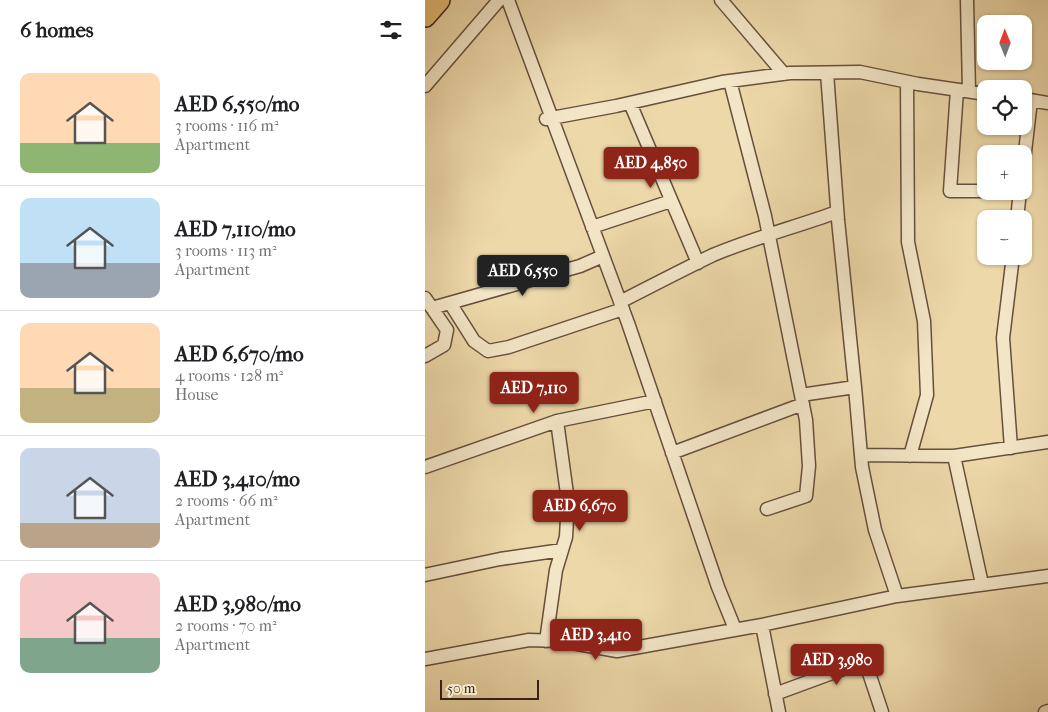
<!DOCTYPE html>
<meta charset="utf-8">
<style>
:root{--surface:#fff;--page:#f6f6f6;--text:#202124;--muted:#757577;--line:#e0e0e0;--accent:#8f2418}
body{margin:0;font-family:"IM FELL French Canon",serif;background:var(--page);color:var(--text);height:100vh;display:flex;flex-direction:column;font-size:19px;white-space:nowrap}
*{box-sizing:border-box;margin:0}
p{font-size:16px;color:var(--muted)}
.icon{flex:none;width:28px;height:28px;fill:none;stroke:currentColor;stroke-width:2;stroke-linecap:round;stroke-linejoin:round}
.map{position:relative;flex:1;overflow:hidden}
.drawer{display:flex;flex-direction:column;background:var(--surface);width:425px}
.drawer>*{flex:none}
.needle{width:32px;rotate:359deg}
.tools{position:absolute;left:552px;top:15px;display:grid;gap:10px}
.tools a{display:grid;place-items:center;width:55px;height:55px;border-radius:10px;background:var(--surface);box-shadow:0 1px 4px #0004;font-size:25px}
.scale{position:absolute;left:15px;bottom:12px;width:99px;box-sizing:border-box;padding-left:5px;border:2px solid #382319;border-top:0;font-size:14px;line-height:18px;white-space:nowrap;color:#382319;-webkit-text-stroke:4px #f3e6c7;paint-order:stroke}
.price{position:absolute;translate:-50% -42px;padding:0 11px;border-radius:5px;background:var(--accent);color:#fff;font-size:16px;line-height:32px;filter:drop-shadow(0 1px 2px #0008)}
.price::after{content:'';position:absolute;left:50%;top:30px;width:15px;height:11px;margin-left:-8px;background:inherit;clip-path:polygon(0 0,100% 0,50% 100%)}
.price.active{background:#222;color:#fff}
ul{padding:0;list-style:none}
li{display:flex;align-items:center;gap:15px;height:125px;padding:0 20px}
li+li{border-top:1px solid var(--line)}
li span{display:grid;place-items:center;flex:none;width:140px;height:100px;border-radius:10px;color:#555}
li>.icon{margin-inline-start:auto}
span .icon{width:60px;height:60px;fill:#fffc;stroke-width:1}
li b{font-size:21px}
h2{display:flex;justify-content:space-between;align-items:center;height:60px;padding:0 20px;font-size:21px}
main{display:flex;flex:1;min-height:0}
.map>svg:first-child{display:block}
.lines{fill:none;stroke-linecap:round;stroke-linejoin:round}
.minor-casing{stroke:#65503d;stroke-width:15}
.trunk-casing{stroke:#382319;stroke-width:24}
.minor{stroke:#f3e6c7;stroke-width:12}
.trunk{stroke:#e6bc74;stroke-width:21}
</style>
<main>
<section class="drawer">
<h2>6 homes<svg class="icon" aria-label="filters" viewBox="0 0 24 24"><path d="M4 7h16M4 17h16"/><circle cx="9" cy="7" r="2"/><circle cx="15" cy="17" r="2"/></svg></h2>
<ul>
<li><span style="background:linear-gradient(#ffd9b3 70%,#8fb573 0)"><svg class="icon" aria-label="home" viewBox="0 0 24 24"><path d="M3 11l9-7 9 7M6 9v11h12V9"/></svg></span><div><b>AED 6,550/mo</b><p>3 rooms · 116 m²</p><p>Apartment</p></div></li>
<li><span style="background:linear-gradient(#bfe0f5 65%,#9aa5b1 0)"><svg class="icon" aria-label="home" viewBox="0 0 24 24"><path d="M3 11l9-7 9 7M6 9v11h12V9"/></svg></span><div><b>AED 7,110/mo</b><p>3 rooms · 113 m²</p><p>Apartment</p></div></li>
<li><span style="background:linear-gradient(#ffd9b3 65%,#c2b280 0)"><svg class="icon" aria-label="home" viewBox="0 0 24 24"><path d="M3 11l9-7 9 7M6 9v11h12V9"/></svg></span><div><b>AED 6,670/mo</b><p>4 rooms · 128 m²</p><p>House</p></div></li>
<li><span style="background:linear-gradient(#c9d6e8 75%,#b9a48a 0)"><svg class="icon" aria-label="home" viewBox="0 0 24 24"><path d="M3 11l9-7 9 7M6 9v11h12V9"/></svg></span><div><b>AED 3,410/mo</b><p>2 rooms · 66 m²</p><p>Apartment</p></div></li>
<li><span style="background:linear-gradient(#f6c9c9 65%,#7fa58c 0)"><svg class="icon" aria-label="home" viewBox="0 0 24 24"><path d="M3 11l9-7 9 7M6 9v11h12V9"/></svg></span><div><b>AED 3,980/mo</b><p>2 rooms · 70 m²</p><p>Apartment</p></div></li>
</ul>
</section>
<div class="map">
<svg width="623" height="712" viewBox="0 0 623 712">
<rect width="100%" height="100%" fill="#edd8a9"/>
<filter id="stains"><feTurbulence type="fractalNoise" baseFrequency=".004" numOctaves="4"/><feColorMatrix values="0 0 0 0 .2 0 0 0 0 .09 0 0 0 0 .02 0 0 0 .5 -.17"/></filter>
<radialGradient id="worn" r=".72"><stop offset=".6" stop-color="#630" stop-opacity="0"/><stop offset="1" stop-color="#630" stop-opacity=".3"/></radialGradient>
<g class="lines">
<g class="minor-casing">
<path id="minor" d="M83 0 203 323 293 587 310 629
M296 0 359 74
M542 0 544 91
M305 81 340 216 381 420 384 466 381 496 342 509
M482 82 483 242 499 321 502 395 485 456
M0 86 74 0
M532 90 525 191H561
M599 99 623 103
M205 103 273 263
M121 119 191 106 297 82 365 73 435 72 493 84 561 94
M599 161 606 100
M592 219 595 191
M167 227 246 201
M0 298 22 330 19 345 0 356
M195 302C226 286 257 270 288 255 328 238 371 227 412 212
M25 303 49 341 63 351 84 347 198 309
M7 308 155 266 178 256
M430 387 437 467 450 530 472 596
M376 395 430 387 413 220 402 73
M586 448 578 338 588 256
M247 453 378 404
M436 455 529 456 557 584
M529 456 623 442
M0 467 132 421 230 401
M0 575 75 559 137 550
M121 641 131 570 141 537 143 501 132 421
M0 659 104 640 136 641 192 651 337 625
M350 694 429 665 438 664 442 667 457 712
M354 712 337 625 472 596 623 576
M620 712 623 711"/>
</g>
<g class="trunk-casing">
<path id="trunk" d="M0 16 14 0"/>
</g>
<use href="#minor" class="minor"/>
<use href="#trunk" class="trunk"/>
</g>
<rect width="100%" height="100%" filter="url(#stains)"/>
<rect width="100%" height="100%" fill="url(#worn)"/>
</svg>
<div class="tools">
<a><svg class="needle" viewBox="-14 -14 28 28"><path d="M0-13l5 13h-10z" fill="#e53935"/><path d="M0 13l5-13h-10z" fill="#757577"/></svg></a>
<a><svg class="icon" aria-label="locate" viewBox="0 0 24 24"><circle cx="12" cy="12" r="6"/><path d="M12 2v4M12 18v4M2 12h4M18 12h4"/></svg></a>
<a>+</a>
<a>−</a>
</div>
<div class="scale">50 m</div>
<b class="price" style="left:226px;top:189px">AED 4,850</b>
<b class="price active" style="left:98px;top:297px">AED 6,550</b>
<b class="price" style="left:109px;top:414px">AED 7,110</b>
<b class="price" style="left:155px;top:532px">AED 6,670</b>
<b class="price" style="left:171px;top:661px">AED 3,410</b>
<b class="price" style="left:412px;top:686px">AED 3,980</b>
</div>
</main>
